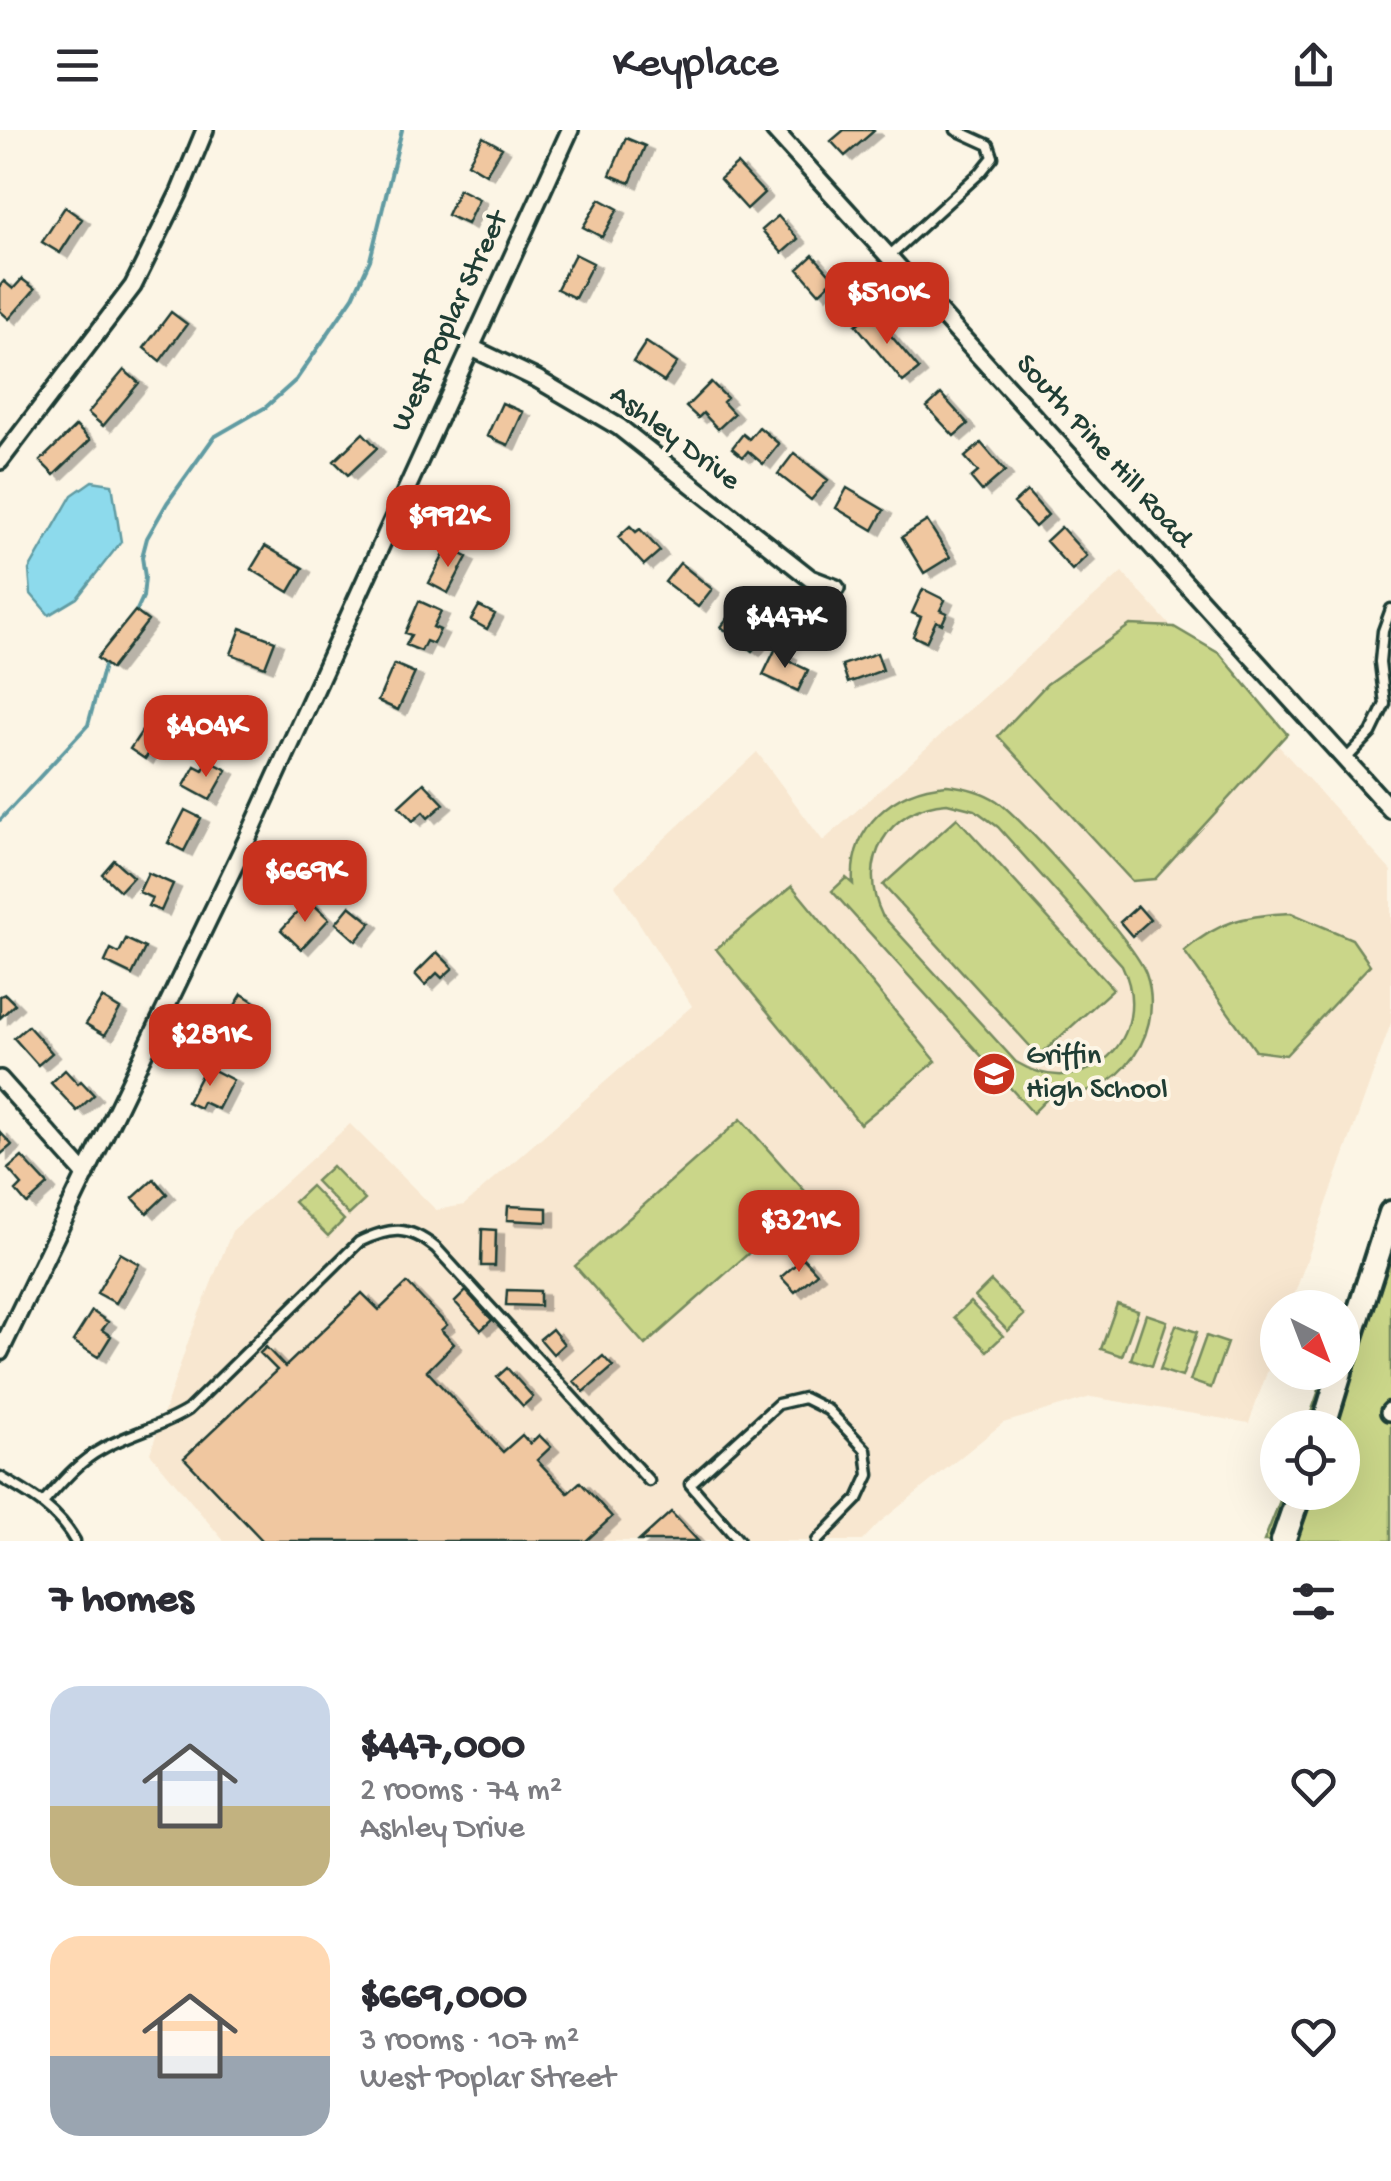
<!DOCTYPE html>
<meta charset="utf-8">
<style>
:root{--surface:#fff;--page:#f2f2f3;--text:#2b2b33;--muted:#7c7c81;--accent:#c8321e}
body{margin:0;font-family:"Gochi Hand",sans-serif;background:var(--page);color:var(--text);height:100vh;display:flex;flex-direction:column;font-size:38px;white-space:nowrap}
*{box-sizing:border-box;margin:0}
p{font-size:32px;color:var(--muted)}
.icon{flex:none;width:55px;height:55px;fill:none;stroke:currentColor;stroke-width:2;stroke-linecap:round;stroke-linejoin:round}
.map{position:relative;height:1411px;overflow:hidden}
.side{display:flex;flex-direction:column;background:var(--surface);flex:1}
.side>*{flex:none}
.needle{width:65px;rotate:138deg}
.controls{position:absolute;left:1260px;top:1160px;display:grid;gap:20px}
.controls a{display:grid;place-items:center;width:100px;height:100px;border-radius:50%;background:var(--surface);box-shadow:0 10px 40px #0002;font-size:50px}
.price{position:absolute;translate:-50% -85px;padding:0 22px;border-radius:20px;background:var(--accent);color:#fff;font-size:32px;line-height:65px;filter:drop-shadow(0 2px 5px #0008)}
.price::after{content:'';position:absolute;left:50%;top:60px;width:30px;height:22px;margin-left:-15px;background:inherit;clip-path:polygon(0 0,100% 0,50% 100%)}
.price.current{background:#222;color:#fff}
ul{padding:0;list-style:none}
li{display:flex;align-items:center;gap:30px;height:250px;padding:0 50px}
li span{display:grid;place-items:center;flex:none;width:280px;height:200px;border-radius:30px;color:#555}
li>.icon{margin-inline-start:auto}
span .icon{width:120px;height:120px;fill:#fffc;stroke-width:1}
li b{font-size:42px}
h2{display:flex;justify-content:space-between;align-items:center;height:120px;padding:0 50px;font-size:42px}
header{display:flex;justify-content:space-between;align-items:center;height:130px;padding:0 50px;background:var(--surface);font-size:45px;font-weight:600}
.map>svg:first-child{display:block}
.built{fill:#f8e7d0}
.green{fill:#cad689;stroke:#748a5e;stroke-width:2.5;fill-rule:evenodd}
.water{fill:#8ddaec;stroke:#619ba2;stroke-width:2.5}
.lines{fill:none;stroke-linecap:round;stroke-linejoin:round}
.stream{stroke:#619ba2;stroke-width:4}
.building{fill:#f0c7a0;stroke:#1f3d34;stroke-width:2.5;filter:url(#shadow)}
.service-casing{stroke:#1f3d34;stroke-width:15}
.minor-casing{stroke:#1f3d34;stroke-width:22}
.primary-casing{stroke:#1f3d34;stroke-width:30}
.service{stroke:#fcf5e5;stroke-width:8}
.minor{stroke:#fcf5e5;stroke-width:15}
.primary{stroke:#fcf5e5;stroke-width:22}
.labels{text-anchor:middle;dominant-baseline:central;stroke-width:8;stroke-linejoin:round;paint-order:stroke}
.street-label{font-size:30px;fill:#1f3d34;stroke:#fcf5e5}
.poi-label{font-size:30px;fill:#1f3d34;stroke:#fcf5e5;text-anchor:start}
</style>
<header><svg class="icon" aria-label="menu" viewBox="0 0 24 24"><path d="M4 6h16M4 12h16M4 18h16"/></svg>Keyplace<svg class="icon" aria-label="share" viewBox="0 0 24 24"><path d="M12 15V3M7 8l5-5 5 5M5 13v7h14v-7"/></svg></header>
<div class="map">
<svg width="1391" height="1411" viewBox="0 0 1391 1411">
<defs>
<filter id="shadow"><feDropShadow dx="8" dy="4.5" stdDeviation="0" flood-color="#0004"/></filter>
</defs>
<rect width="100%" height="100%" fill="#fcf5e5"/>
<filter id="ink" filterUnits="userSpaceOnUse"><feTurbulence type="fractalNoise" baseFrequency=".01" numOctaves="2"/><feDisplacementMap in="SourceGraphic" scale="20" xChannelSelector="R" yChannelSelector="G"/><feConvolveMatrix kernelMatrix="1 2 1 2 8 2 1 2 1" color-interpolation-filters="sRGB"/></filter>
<g filter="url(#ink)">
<path class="built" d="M1122 442 1391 741V893L1290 1177 1278 1178 1277 1214 1249 1293 1091 1267 1003 1293 879 1393 862 1411H224L150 1323 189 1209 232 1101 350 994 436 1080 464 1075 692 876 615 755 757 622 823 711Z"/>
<path class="green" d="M1130 495 1174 497 1220 524 1287 604 1155 749 1132 751 998 606 1047 554Z
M947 655C965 657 982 661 997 671 1024 690 1136 815 1146 844 1157 876 1149 911 1126 936 1105 960 1074 968 1043 964L1047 969 1033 983 832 761 846 748 853 754C849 697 893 659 947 655ZM947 673 975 680 998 697 1122 835C1157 908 1086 974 1016 932L882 785C856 731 888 677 947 673Z
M957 688 1113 859 1039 926 883 755Z
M792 756 936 931 860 994 716 819Z
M1291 783 1352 809 1370 835 1286 925 1256 921 1184 821C1219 791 1246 785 1291 783Z
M741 989 811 1068 645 1215 575 1136Z
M332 1036 365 1070 349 1085 316 1051Z
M311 1056 344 1090 328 1106 294 1072Z
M1382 1074 1391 1077V1411H1264L1283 1363 1342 1362V1298L1306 1297 1325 1243 1342 1242 1343 1190Z
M991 1151 1024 1185 1008 1201 975 1167Z
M970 1172 1003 1206 987 1221 954 1187Z
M1117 1174 1138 1181 1122 1226 1101 1219Z
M1146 1184 1167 1191 1152 1236 1131 1229Z
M1176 1195 1197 1202 1182 1247 1160 1240Z
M1206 1206 1227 1213 1211 1258 1190 1251Z"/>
<path class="water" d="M92 351 112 354 121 412 77 468 49 485 31 464 29 440 72 365Z"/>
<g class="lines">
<path class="stream" d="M136 482 143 467 145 447 142 427 147 408 167 373 214 307 266 277 296 250 353 167 370 130 402 0
M0 690 88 595 105 532"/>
</g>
<path class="building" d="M844 0H873L874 1 845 26 831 11Z
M483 7 502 18 486 44 468 33Z
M626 8 645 16 630 53 610 45Z
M737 34 764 63 747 79 720 49Z
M459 59 479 69 467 94 447 85Z
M600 69 618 79 602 107 583 97Z
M65 77 82 89 60 123 42 112Z
M778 86 798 109 782 123 762 100Z
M575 124 593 133 575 168 557 159Z
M813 125 834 149 819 163 798 139Z
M22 149 35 159 9 189 0 181V156L4 151 13 159Z
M171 182 187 194 160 231 144 218Z
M871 182 919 239 903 252 856 195Z
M646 212 677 233 664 252 633 232Z
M124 240 139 253 103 296 88 283Z
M711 252 727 268 723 272 734 284 718 299 703 283 698 288 686 277Z
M941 264 968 294 954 306 927 277Z
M502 273 523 282 508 315 487 306Z
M76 296 90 310 54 345 40 331Z
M759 297 779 314 763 334 748 321 743 327 732 318 743 304 749 309Z
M363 303 377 318 348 345 334 331Z
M981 313 1005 341 982 361 971 348 978 342 965 327Z
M794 323 828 350 811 370 778 344Z
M847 358 884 380 873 400 836 378Z
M1027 361 1048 385 1035 397 1014 373Z
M927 391 950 427 924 443 902 407Z
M630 396 636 402 640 399 660 421 644 435 618 407Z
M1061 397 1087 426 1072 440 1046 411Z
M265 416 303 438 289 462 251 439Z
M448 417 467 427 448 463 429 453Z
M680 433 712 459 698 477 665 452Z
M923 459 945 470 940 480 947 483 942 494 936 491 926 512 913 506 921 487 912 483Z
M419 471 441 481 433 497 440 500 433 514 426 511 421 521 406 515 411 505 405 503Z
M479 476 495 484 487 499 471 490Z
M737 477 768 501 752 521 721 497Z
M135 481 148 491 111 539 97 528Z
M241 498 275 511 265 537 231 524Z
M776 518 789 525 787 530 808 540 798 561 763 545Z
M877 523 883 540 848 553 842 535Z
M394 534 415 543 398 580 378 571Z
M231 573 250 582 234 613 215 604Z
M154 583 169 593 145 629 130 619Z
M208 630 227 640 210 670 184 656 195 636 203 640Z
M424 653 444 674 428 688 423 682 413 691 399 676Z
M185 680 201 688 184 721 168 713Z
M114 730 133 747 120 761 102 744Z
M148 743 173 754 161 781 148 776 152 768 139 762Z
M309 770 329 789 301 819 281 800Z
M350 776 371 793 356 811 336 793Z
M1138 776 1150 790 1132 806 1120 792Z
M126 809 145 818 132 845 105 832 111 819 119 823Z
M437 822 453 838 442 848 437 843 425 855 415 844Z
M5 864 15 874 0 888V866Z
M242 864 259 875 240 906 223 895Z
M102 868 120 879 105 905 86 894Z
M28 896 52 923 38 935 14 908Z
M206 936 233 950 218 979 203 972 200 978 187 972Z
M65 940 78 954 81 951 94 965 77 981 51 953Z
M0 1002 12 1015 0 1025Z
M22 1027 48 1055 27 1074 16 1061 22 1055 8 1039Z
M154 1049 167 1064 147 1083 133 1068Z
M508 1076 547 1078V1092L507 1090Z
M482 1099 496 1100 495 1136H481Z
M120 1123 139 1134 116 1173 97 1163Z
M803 1128 817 1143 795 1162 781 1147Z
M407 1153 447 1195 441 1200 454 1214 427 1241 503 1322 522 1305 530 1314 539 1305 551 1317 537 1330 568 1363 580 1352 612 1387 586 1411H263L184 1328 277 1240 260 1223 266 1217 285 1237 362 1163 379 1180Z
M507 1160 540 1161V1176L506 1175Z
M466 1161 492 1190 481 1200 455 1172Z
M92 1181 108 1192 102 1200 111 1206 98 1227 73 1211Z
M552 1199 564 1214 553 1224 540 1209Z
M603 1226 613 1237 584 1262 574 1251Z
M507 1238 533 1267 523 1276 497 1247Z
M671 1382 698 1411H639Z"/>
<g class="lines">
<g class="service-casing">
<path id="service" d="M889 126 981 42 993 27 989 15 956 0
M1345 630 1371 603 1385 574 1380 532 1383 501 1391 479
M0 1347C31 1365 57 1379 75 1411
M44 1372C62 1352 78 1332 102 1319 130 1303 161 1297 188 1280L359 1112C390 1097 408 1095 436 1118L649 1351
M739 1411 690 1354 778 1274 804 1268 828 1280 866 1320 869 1345 858 1369 817 1411"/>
</g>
<g class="minor-casing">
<path id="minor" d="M774 0 1391 680
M470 217 537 249 619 297 810 448 836 458
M0 331 133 156 179 63 205 0
M0 949 86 1045
M0 1222 252 699 570 0
M1389 1282 1391 1280"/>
</g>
<g class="primary-casing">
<path id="primary" d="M1342 1235 1391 1083
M1323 1298 1340 1242
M1283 1411 1300 1362"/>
</g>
<use href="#service" class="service"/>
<use href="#minor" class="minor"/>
<use href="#primary" class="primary"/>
</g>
</g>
<defs>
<g id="school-disc" transform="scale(2.25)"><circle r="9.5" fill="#c8321e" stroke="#fcf5e5"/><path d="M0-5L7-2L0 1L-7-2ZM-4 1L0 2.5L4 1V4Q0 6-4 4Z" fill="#fff"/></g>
</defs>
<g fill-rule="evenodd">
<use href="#school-disc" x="994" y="944"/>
</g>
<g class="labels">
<g class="street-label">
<text transform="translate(451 192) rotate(-65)">West Poplar Street</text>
<text transform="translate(674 309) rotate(37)">Ashley Drive</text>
<text transform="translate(1103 322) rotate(48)">South Pine Hill Road</text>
</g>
<g class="poi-label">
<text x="1026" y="927">Griffin<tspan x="1026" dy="34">High School</tspan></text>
</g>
</g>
</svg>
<div class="controls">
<a><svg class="needle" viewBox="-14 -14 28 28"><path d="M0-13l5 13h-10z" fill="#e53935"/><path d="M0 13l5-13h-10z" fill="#7c7c81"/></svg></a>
<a><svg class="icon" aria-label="locate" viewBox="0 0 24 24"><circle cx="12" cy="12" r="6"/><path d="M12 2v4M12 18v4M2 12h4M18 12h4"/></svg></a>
</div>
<b class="price" style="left:887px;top:217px">$510K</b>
<b class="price" style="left:448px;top:440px">$992K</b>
<b class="price current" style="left:785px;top:541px">$447K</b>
<b class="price" style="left:206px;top:650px">$404K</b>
<b class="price" style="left:305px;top:795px">$669K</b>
<b class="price" style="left:210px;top:959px">$281K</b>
<b class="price" style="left:799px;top:1145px">$321K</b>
</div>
<section class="side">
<h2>7 homes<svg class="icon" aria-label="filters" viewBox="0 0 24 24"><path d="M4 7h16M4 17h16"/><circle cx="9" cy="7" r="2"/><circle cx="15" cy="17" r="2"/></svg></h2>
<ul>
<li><span style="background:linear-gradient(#c9d6e8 60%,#c2b280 0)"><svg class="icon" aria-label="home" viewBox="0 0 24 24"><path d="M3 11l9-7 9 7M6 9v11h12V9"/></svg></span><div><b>$447,000</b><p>2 rooms · 74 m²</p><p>Ashley Drive</p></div><svg class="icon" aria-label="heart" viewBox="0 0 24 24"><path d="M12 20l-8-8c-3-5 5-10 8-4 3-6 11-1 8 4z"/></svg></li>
<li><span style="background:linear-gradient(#ffd9b3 60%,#9aa5b1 0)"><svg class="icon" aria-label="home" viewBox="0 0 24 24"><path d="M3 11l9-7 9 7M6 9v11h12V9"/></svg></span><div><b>$669,000</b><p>3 rooms · 107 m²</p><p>West Poplar Street</p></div><svg class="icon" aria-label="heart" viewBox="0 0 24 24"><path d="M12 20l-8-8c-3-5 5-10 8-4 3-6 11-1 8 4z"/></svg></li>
</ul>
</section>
